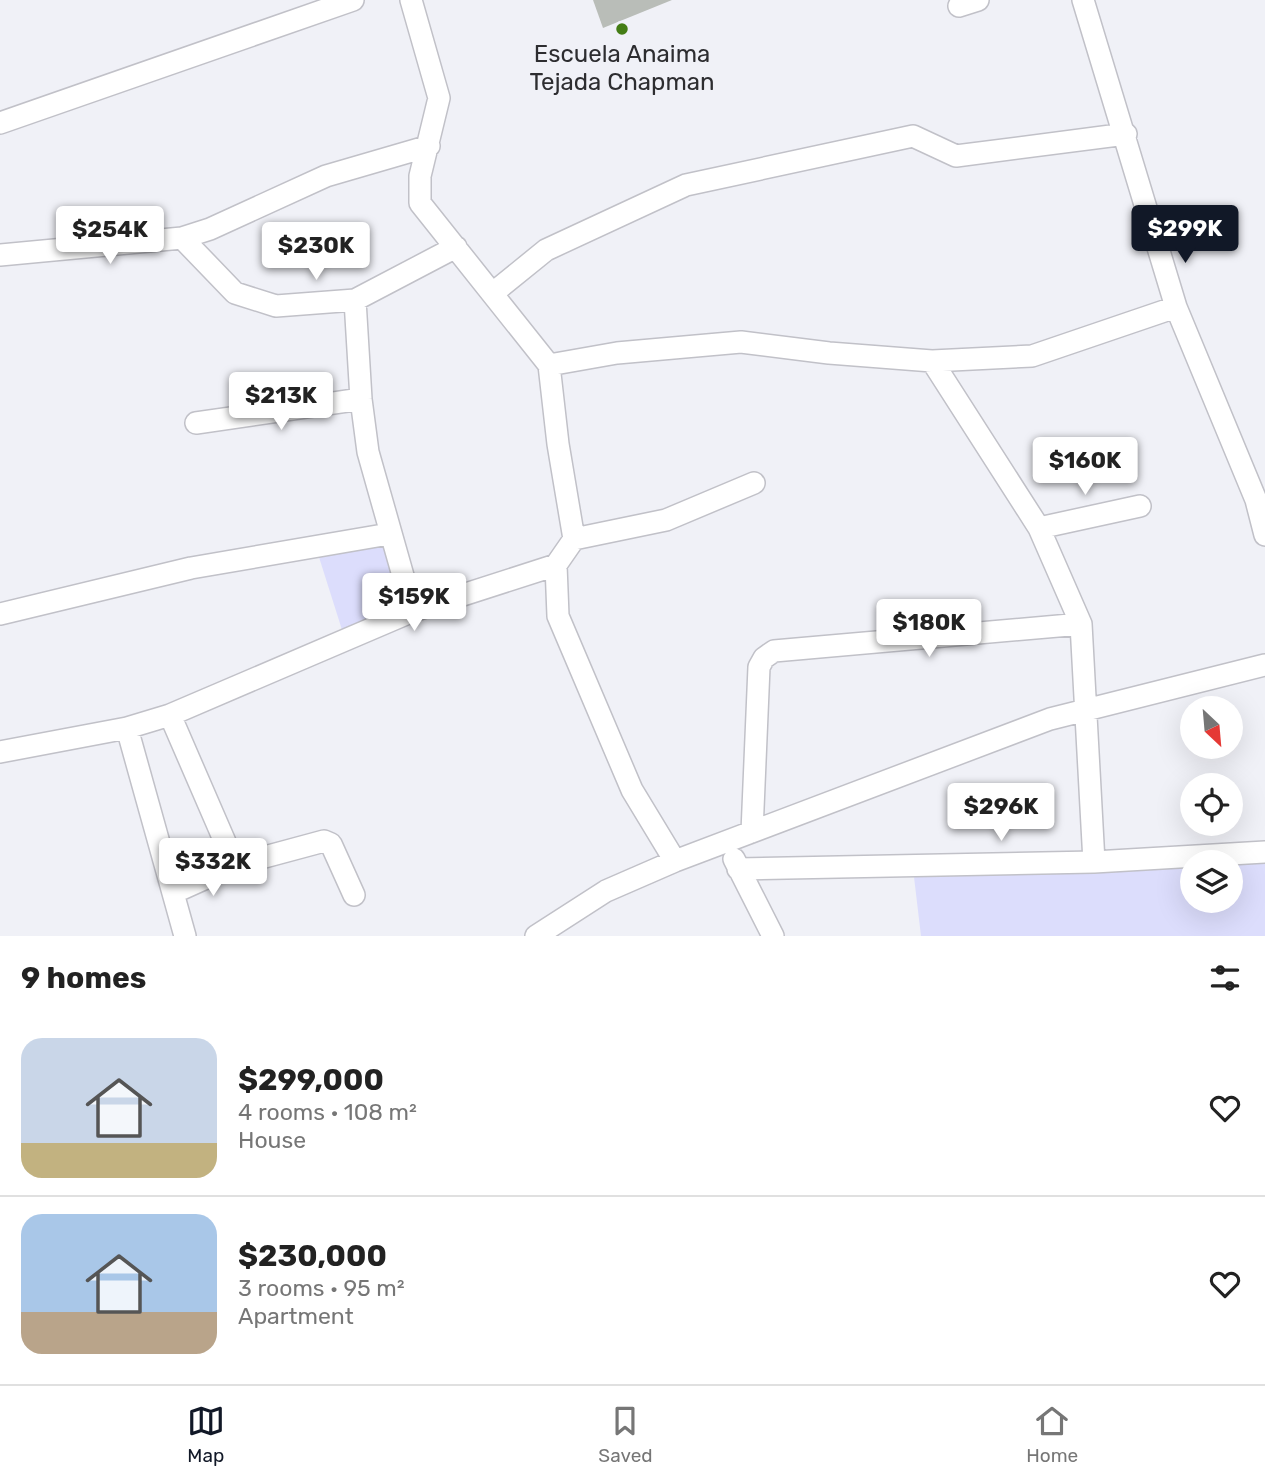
<!DOCTYPE html>
<meta charset="utf-8">
<style>
:root{--surface:#fff;--page:#f6f6f6;--text:#222;--muted:#767676;--line:#e0e0e0;--accent:#111827}
body{margin:0;font-family:Rubik,sans-serif;background:var(--page);color:var(--text);height:100vh;display:flex;flex-direction:column;font-size:26px;white-space:nowrap}
*{box-sizing:border-box;margin:0}
p{font-size:23px;color:var(--muted)}
.icon{flex:none;width:38px;height:38px;fill:none;stroke:currentColor;stroke-width:2;stroke-linecap:round;stroke-linejoin:round}
.map{position:relative;height:936px;overflow:hidden}
.panel{display:flex;flex-direction:column;background:var(--surface);flex:1}
.panel>*{flex:none}
.needle{width:46px;rotate:154deg}
.tools{position:absolute;left:1180px;top:696px;display:grid;gap:14px}
.tools a{display:grid;place-items:center;width:63px;height:63px;border-radius:50%;background:var(--surface);box-shadow:0 7px 28px #0002;font-size:35px}
.price{position:absolute;translate:-50% -60px;padding:0 16px;border-radius:7px;background:#fff;color:#222;font-size:23px;line-height:46px;filter:drop-shadow(0 2px 4px #0008)}
.price::after{content:'';position:absolute;left:50%;top:42px;width:21px;height:16px;margin-left:-10px;background:inherit;clip-path:polygon(0 0,100% 0,50% 100%)}
.price.current{background:var(--accent);color:#fff}
ul{padding:0;list-style:none}
li{display:flex;align-items:center;gap:21px;height:175px;padding:0 21px}
li+li{border-top:2px solid var(--line)}
li span{display:grid;place-items:center;flex:none;width:196px;height:140px;border-radius:21px;color:#555}
li>.icon{margin-inline-start:auto}
span .icon{width:84px;height:84px;fill:#fffc;stroke-width:1}
li b{font-size:30px}
h2{display:flex;justify-content:space-between;align-items:center;height:84px;padding:0 21px;font-size:30px}
.dock{display:flex;justify-content:space-around;align-items:center;height:98px;border-top:2px solid var(--line);background:var(--surface);font-size:19px;color:var(--muted)}
.dock a{display:grid;justify-items:center;gap:4px}
.dock .current{color:var(--accent)}
.map>svg:first-child{display:block}
.green{fill:#dcddfc}
.building{fill:#b9bdb8}
.lines{fill:none;stroke-linecap:round;stroke-linejoin:round}
.street-casing{stroke:#c1c1c8;stroke-width:24}
.street{stroke:#fff;stroke-width:21}
.poi-dot{fill:#447d15;stroke:#f0f1f7;stroke-width:2.5}
.labels{text-anchor:middle;dominant-baseline:central;stroke-width:7;stroke-linejoin:round;paint-order:stroke}
.poi-label{font-size:24px;fill:#2d2d30;stroke:#f0f1f7}
</style>
<div class="map">
<svg width="1265" height="936" viewBox="0 0 1265 936">
<rect width="100%" height="100%" fill="#f0f1f7"/>
<path class="green" d="M386 542 405 607 343 633 318 554Z
M1265 859V936H921L914 877 1192 863V901H1230V863Z"/>
<path class="building" d="M593 0H672L603 28Z"/>
<g class="lines">
<g class="street-casing">
<path id="street" d="M411 0 439 98 420 176V203L549 365 558 444 574 539 556 565
M1083 0 1176 307 1256 500 1265 535
M959 6 978 0
M0 123 353 0
M182 238 235 293 276 306 355 300 456 247
M0 255 182 238 210 229 326 176 429 146
M493 293 546 250 686 185 913 136 956 156 1126 134
M355 300 361 399 368 452 413 611
M932 361 1039 528 1081 624 1094 862
M549 365 617 353 741 342 829 353 932 361 1032 356 1176 307
M196 423 361 399
M1039 528 1140 506
M574 539 666 520 754 483
M0 614 191 568 389 534
M170 715 235 865
M127 728 185 936
M0 752 127 728 170 715 413 611 556 565 558 616 632 790 675 861
M752 832 759 667 764 658 774 651 1081 624
M734 859 773 936
M738 869 1094 862 1265 852
M175 892 235 865 324 841 331 844 354 895
M536 936 606 891 675 861 1050 719 1265 665"/>
</g>
<use href="#street" class="street"/>
</g>
<circle class="poi-dot" cx="622" cy="29" r="7"/>
<g class="labels">
<g class="poi-label">
<text x="622" y="54">Escuela Anaima<tspan x="622" dy="28">Tejada Chapman</tspan></text>
</g>
</g>
</svg>
<div class="tools">
<a><svg class="needle" viewBox="-14 -14 28 28"><path d="M0-13l5 13h-10z" fill="#e53935"/><path d="M0 13l5-13h-10z" fill="#767676"/></svg></a>
<a><svg class="icon" aria-label="locate" viewBox="0 0 24 24"><circle cx="12" cy="12" r="6"/><path d="M12 2v4M12 18v4M2 12h4M18 12h4"/></svg></a>
<a><svg class="icon" aria-label="layers" viewBox="0 0 24 24"><path d="M12 4l9 5-9 5-9-5zM3 14l9 5 9-5"/></svg></a>
</div>
<b class="price current" style="left:1185px;top:265px">$299K</b>
<b class="price" style="left:110px;top:266px">$254K</b>
<b class="price" style="left:316px;top:282px">$230K</b>
<b class="price" style="left:281px;top:432px">$213K</b>
<b class="price" style="left:1085px;top:497px">$160K</b>
<b class="price" style="left:414px;top:633px">$159K</b>
<b class="price" style="left:929px;top:659px">$180K</b>
<b class="price" style="left:1001px;top:843px">$296K</b>
<b class="price" style="left:213px;top:898px">$332K</b>
</div>
<section class="panel">
<h2>9 homes<svg class="icon" aria-label="filters" viewBox="0 0 24 24"><path d="M4 7h16M4 17h16"/><circle cx="9" cy="7" r="2"/><circle cx="15" cy="17" r="2"/></svg></h2>
<ul>
<li><span style="background:linear-gradient(#c9d6e8 75%,#c2b280 0)"><svg class="icon" aria-label="home" viewBox="0 0 24 24"><path d="M3 11l9-7 9 7M6 9v11h12V9"/></svg></span><div><b>$299,000</b><p>4 rooms · 108 m²</p><p>House</p></div><svg class="icon" aria-label="heart" viewBox="0 0 24 24"><path d="M12 20l-8-8c-3-5 5-10 8-4 3-6 11-1 8 4z"/></svg></li>
<li><span style="background:linear-gradient(#a9c7e8 70%,#b9a48a 0)"><svg class="icon" aria-label="home" viewBox="0 0 24 24"><path d="M3 11l9-7 9 7M6 9v11h12V9"/></svg></span><div><b>$230,000</b><p>3 rooms · 95 m²</p><p>Apartment</p></div><svg class="icon" aria-label="heart" viewBox="0 0 24 24"><path d="M12 20l-8-8c-3-5 5-10 8-4 3-6 11-1 8 4z"/></svg></li>
</ul>
</section>
<nav class="dock">
<a class="current"><svg class="icon" aria-label="map" viewBox="0 0 24 24"><path d="M3 6l6-2 6 2 6-2v14l-6 2-6-2-6 2zM9 4v14M15 6v14"/></svg>Map</a>
<a><svg class="icon" aria-label="saved" viewBox="0 0 24 24"><path d="M7 4h10v16l-5-4-5 4z"/></svg>Saved</a>
<a><svg class="icon" aria-label="home" viewBox="0 0 24 24"><path d="M3 11l9-7 9 7M6 9v11h12V9"/></svg>Home</a>
</nav>
